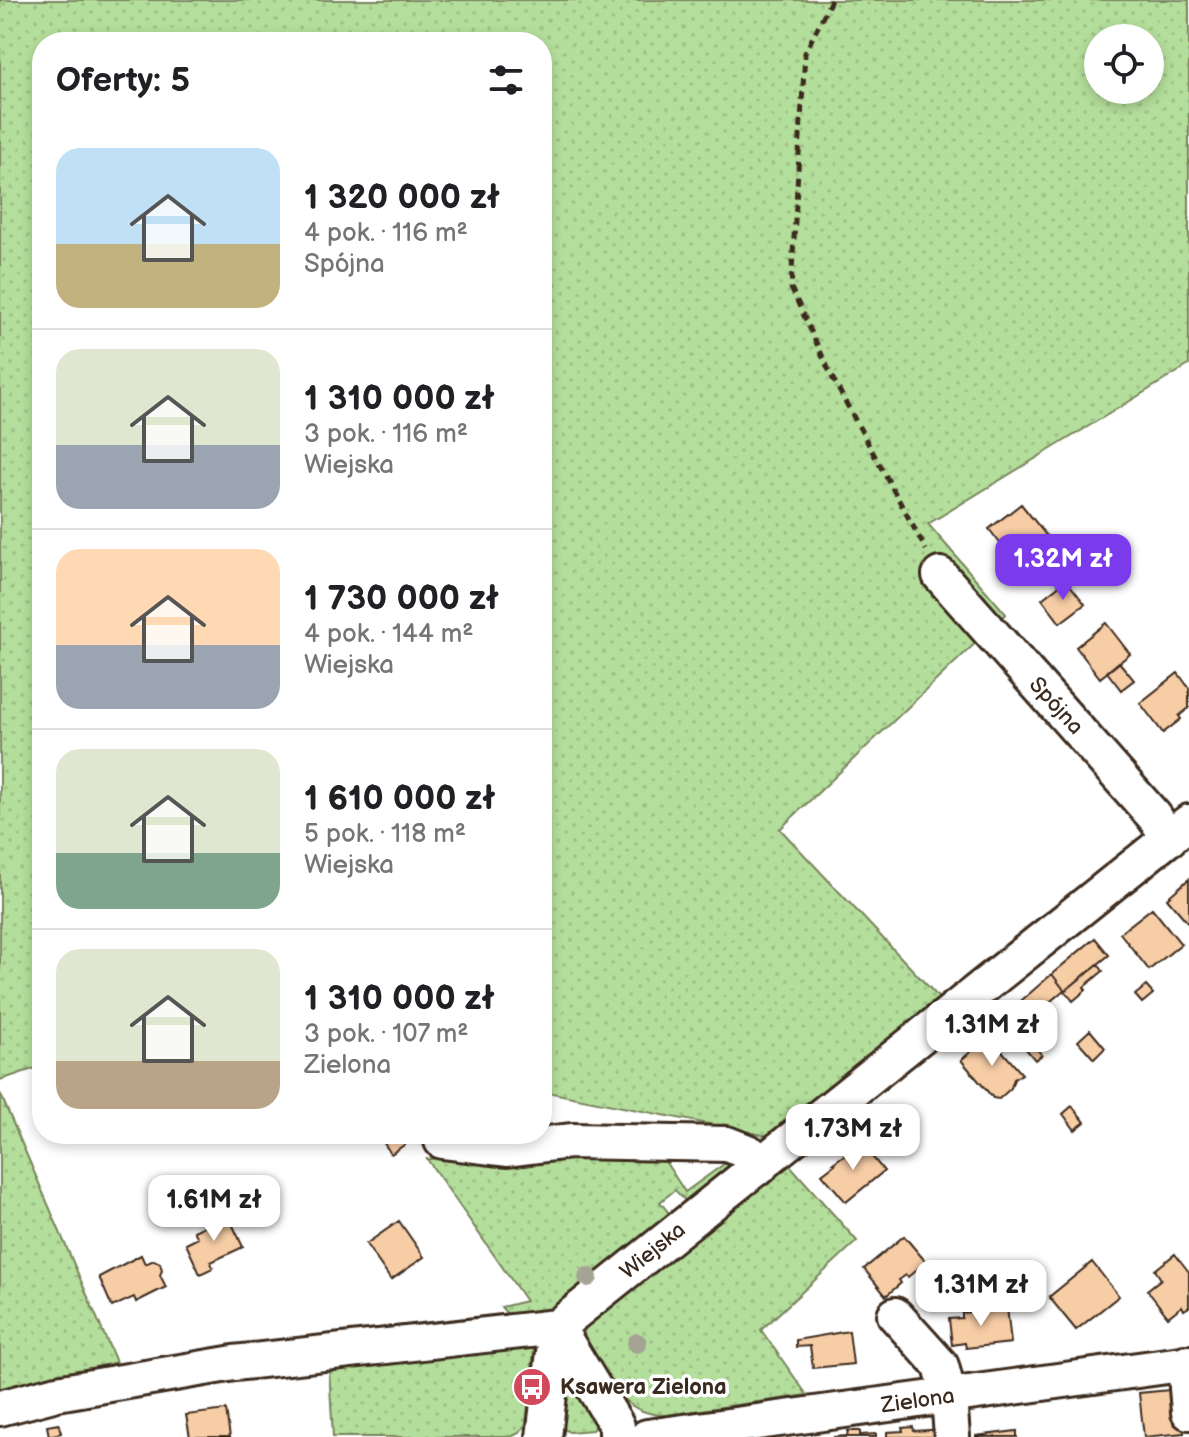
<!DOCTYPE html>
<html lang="pl">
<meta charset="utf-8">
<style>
:root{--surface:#fff;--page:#f6f6f6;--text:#202124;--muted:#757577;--line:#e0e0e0;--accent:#7c3aed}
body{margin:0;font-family:"Balsamiq Sans",sans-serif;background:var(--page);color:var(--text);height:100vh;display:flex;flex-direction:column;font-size:30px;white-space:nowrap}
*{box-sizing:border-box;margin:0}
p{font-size:26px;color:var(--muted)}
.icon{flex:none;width:44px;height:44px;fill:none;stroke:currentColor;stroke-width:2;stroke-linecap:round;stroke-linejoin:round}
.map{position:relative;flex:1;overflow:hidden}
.side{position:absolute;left:32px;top:32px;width:520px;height:1112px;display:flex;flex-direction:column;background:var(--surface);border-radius:32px;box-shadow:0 4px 12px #0003}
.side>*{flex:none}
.controls{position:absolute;left:1084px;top:24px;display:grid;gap:16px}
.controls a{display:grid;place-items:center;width:80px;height:80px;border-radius:50%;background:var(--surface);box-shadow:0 4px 12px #0003;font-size:40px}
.price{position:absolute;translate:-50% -68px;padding:0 18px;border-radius:16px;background:#fff;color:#222;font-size:26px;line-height:52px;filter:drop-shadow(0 2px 4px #0008)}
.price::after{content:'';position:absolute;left:50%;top:48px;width:24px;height:18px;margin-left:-12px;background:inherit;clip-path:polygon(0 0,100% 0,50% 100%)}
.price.active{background:var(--accent);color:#fff}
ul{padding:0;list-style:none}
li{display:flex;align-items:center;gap:24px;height:200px;padding:0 24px}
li+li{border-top:2px solid var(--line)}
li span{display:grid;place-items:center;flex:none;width:224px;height:160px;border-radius:24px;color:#555}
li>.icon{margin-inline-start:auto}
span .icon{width:96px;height:96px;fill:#fffc;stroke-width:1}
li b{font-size:34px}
h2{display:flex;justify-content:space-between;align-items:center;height:96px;padding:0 24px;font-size:34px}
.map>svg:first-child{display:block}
.grass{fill:url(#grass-dots);stroke:#78845c;stroke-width:2;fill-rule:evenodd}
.building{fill:#f7cda6;stroke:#3b2a1e;stroke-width:2}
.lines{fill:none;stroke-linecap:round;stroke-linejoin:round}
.minor-casing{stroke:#3b2a1e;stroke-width:40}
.path{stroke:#3b2a1e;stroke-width:5;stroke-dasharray:8 6;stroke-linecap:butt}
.minor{stroke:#fff;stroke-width:34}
.tree{fill:#a4a394}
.labels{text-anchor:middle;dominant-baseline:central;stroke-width:7;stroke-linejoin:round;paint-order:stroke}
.street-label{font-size:22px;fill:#3b2a1e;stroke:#fff}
.poi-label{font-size:22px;font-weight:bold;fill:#3b2a1e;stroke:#fff;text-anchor:start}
</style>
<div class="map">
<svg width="1189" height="1437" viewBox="0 0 1189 1437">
<defs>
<pattern id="grass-dots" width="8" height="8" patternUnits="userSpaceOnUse" patternTransform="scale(2)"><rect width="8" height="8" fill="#b4de9b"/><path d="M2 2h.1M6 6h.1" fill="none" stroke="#9cbf85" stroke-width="1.8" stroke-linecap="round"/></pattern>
</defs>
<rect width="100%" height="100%" fill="#fff"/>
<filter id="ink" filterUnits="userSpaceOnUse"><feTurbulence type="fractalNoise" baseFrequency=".0125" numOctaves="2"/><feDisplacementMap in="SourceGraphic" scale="16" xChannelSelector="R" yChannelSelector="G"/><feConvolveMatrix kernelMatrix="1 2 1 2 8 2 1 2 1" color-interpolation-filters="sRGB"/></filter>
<g filter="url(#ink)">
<path class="grass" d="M0 0H1189V365L928 524 1006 614 780 829 939 998 768 1136 542 1091V42H42V1066L0 1080ZM1098 38H1150V90H1098Z
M0 1093 116 1362 0 1393Z
M661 1155 685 1192 734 1157 743 1162 689 1205 675 1190 660 1202 673 1218 557 1308 546 1312 510 1317 501 1307 526 1301 427 1159Z
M788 1163 857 1241 761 1330 807 1395 667 1415C620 1416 605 1375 583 1340L586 1321Z
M531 1346 534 1349 526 1424 519 1433 511 1437H333L329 1369Z
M566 1374 598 1422 592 1430 569 1432 561 1427Z"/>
<path class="building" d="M1021 504 1046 535 1013 560 989 529Z
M1066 580 1085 604 1060 623 1042 599Z
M1106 623 1130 654 1100 678 1076 647Z
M1119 662 1134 680 1121 690 1107 672Z
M1178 673 1189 688V708L1179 716 1181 719 1163 733 1140 703Z
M1189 879V924L1167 898Z
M1152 908 1181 944 1149 970 1120 933Z
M1095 938 1109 955 1065 991 1052 974Z
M1098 964 1103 971 1084 987 1086 990 1073 1001 1065 991Z
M1052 974 1064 990 1045 1006 1054 1017 1046 1023 1037 1013 1028 1021 1015 1006Z
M1146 986 1153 994 1142 1003 1135 995Z
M1090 1030 1105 1048 1094 1059 1078 1041Z
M989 1036 1022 1074 1014 1079 1011 1088 999 1099 993 1098 961 1060Z
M1032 1043 1042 1055 1035 1060 1026 1049Z
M1072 1106 1085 1122 1075 1130 1063 1114Z
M378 1134H401L407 1143 391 1154Z
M861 1143 884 1171 846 1202 822 1174 835 1164 833 1163Z
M228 1215 243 1247 211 1262 213 1268 200 1274 186 1244 198 1238 194 1231Z
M399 1221 424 1257 391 1280 366 1244Z
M904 1236 926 1262 908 1277 906 1275 899 1280 901 1283 886 1296 864 1269Z
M1175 1254 1189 1272V1307L1184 1310 1182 1306 1168 1317 1147 1290 1161 1279 1155 1270Z
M141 1255 145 1264 154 1260 160 1263 162 1270 160 1275 166 1287 136 1302 134 1297 112 1307 99 1277Z
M1092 1262 1119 1296 1076 1330 1049 1297Z
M1007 1307 1011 1343 966 1348 965 1343 952 1345 949 1319 962 1318V1313Z
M849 1331 853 1364 813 1368 810 1346 796 1347V1340Z
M1180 1389 1184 1433 1144 1437 1139 1393Z
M226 1410 230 1437H190L186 1415Z
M59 1424 61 1433 49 1436 47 1426Z
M913 1427 914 1431 945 1429 946 1437H887V1432L903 1431 902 1428Z
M848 1431H860V1435L876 1434V1437H833L847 1436Z
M1017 1431V1437H976V1436Z"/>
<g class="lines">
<g class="minor-casing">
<path id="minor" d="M940 575 1153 815 1170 838
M442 1141 507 1149 571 1141 727 1144 750 1153 760 1167
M895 1315 941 1366 949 1397 952 1437
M557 1327 617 1426V1437
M1185 1363 1189 1412
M0 1408 57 1393 234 1363 557 1327 1189 822
M544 1437 557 1327
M647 1437 1189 1363"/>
</g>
<path class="path" d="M831 0 805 53 791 288 833 379 926 550"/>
<use href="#minor" class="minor"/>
</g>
<g class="tree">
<circle cx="588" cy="1277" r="10"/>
<circle cx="637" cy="1343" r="10"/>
</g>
</g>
<defs>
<g id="bus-disc" transform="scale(2)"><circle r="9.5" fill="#d1495b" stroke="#fff"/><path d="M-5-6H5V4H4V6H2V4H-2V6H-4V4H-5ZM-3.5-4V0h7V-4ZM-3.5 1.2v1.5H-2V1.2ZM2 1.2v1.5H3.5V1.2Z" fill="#fff"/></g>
</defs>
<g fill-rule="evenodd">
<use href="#bus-disc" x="532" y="1387"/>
</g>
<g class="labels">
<g class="street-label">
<text transform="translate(1056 706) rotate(48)">Spójna</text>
<text transform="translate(653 1251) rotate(-39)">Wiejska</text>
<text transform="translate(918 1401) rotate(-8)">Zielona</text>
</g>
<g class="poi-label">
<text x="560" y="1387">Ksawera Zielona</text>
</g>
</g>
</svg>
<div class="controls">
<a><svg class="icon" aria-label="locate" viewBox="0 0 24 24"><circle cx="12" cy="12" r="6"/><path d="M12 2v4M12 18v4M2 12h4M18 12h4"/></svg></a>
</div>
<b class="price active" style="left:1063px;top:602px">1.32M zł</b>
<b class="price" style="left:992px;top:1068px">1.31M zł</b>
<b class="price" style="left:853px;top:1172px">1.73M zł</b>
<b class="price" style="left:214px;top:1243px">1.61M zł</b>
<b class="price" style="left:981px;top:1328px">1.31M zł</b>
<section class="side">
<h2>Oferty: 5<svg class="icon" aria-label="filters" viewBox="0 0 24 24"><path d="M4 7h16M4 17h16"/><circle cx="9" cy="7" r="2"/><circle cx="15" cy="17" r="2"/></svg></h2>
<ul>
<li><span style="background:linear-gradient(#bfe0f5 60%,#c2b280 0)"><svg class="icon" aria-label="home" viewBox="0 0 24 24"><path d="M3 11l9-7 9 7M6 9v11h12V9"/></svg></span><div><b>1 320 000 zł</b><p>4 pok. · 116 m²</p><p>Spójna</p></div></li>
<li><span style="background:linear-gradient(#dfe7d0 60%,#9aa5b1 0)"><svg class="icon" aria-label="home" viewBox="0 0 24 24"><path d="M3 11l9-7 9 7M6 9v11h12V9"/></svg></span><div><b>1 310 000 zł</b><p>3 pok. · 116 m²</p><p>Wiejska</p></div></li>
<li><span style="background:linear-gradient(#ffd9b3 60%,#9aa5b1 0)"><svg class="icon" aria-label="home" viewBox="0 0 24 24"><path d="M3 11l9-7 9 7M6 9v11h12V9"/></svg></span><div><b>1 730 000 zł</b><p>4 pok. · 144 m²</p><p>Wiejska</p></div></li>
<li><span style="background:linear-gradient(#dfe7d0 65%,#7fa58c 0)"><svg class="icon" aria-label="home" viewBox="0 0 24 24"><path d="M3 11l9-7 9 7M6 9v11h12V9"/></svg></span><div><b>1 610 000 zł</b><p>5 pok. · 118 m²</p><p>Wiejska</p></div></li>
<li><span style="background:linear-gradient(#dfe7d0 70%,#b9a48a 0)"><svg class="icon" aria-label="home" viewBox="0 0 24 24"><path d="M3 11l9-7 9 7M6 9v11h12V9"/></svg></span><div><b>1 310 000 zł</b><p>3 pok. · 107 m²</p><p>Zielona</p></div></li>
</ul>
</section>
</div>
